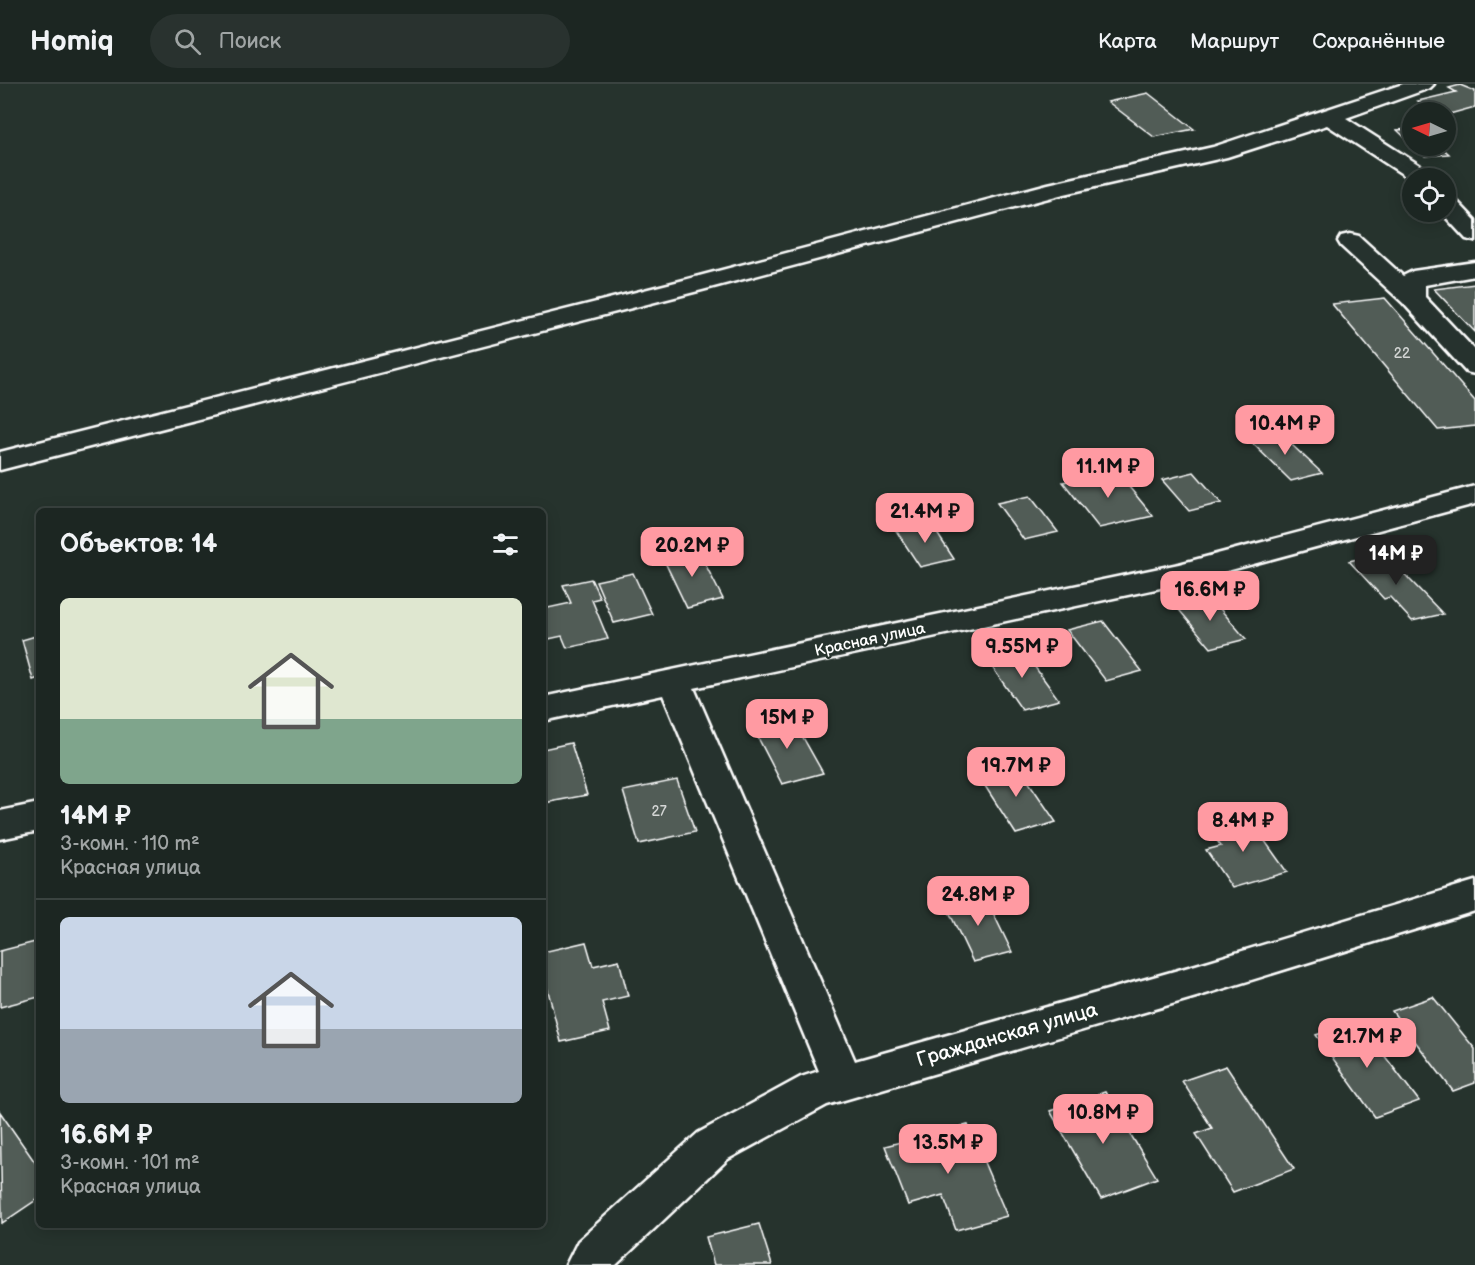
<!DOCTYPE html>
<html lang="ru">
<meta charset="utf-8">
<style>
:root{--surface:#1c2622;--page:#29322f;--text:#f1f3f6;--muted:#a0a5a5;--line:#3a4340;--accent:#ff9aa2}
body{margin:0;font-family:"Balsamiq Sans",sans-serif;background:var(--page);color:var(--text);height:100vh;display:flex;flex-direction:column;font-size:22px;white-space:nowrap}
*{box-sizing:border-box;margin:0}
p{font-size:20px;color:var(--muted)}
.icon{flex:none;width:33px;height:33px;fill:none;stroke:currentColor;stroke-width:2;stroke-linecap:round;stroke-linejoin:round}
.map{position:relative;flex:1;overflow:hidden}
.drawer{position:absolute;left:36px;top:424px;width:510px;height:720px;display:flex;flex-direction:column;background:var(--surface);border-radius:9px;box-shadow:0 3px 15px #0003,0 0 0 2px var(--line)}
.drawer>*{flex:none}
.needle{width:39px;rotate:275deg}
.buttons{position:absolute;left:1402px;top:18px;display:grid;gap:12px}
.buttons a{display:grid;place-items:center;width:54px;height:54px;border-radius:50%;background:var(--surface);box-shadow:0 3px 15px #0003,0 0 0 2px var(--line);font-size:30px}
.price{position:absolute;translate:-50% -51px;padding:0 14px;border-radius:12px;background:var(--accent);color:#111;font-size:20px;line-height:39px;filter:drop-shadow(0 2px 3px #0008)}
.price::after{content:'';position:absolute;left:50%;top:36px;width:18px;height:14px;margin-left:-9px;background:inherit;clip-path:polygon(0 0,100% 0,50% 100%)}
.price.current{background:#222;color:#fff}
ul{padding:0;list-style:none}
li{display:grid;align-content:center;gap:12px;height:318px;padding:0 24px}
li+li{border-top:2px solid var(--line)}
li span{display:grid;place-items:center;height:186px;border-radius:9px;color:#555}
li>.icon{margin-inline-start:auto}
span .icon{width:108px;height:108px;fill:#fffc;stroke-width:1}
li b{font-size:26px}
h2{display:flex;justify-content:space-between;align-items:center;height:72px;padding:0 24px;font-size:26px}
header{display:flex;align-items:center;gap:36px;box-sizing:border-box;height:84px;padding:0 30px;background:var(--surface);border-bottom:2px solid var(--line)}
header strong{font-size:28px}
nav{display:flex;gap:33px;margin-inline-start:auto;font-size:21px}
.search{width:420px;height:54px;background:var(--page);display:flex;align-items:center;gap:15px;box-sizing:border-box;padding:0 21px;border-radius:33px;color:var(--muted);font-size:22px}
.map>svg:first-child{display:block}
.building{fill:#515c57;stroke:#fff;stroke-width:1.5}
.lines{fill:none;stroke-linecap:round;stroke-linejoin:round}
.minor-casing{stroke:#fff;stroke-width:5}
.minor{fill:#26332d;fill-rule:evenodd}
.labels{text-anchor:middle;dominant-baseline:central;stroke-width:4.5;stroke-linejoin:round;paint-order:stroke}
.number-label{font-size:14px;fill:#d4d6d5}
.street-label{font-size:16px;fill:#fff;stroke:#26332d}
.near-street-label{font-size:20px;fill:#fff;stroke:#26332d}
</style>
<header>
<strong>Homiq</strong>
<div class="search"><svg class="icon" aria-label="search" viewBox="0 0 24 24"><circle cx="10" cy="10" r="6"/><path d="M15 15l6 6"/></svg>Поиск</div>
<nav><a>Карта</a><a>Маршрут</a><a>Сохранённые</a></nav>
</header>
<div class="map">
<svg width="1475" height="1181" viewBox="0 0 1475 1181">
<rect width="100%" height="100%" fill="#26332d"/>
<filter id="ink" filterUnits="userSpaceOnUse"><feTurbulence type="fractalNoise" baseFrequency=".0167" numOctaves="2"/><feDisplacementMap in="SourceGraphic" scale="12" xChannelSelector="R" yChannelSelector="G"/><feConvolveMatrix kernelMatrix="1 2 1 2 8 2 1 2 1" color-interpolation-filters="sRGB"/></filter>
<g filter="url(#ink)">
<path class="building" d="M1460 1 1475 7V23L1446 31V28H1429L1422 24 1428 23 1418 17 1456 8 1449 4Z
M1148 9 1194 45 1154 53 1108 18Z
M1413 45V61L1397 46Z
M1413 62H1440L1449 70 1425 72Z
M1475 200V248L1434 205Z
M1385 214 1475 317V342L1438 346 1332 220Z
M1277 347 1322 389 1291 397 1248 355Z
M1116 387 1153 432 1099 444 1063 398Z
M1194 388 1221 419 1189 427 1162 396Z
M1030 412 1058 448 1024 456 997 419Z
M929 437 954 475 920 483 895 445Z
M697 464 723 515 687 524 662 472Z
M1384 469 1443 530 1412 537 1390 513 1384 515 1349 477Z
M633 489 652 530 614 539 596 497Z
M591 495 600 514 592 516 608 555 567 564 562 552 544 556 543 525 571 519 563 501Z
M1209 512 1246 555 1211 564 1175 521Z
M1103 537 1142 587 1106 597 1067 546Z
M39 551V594L33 596 22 556Z
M1021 564 1059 616 1022 626 985 573Z
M791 632 823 689 782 700 752 642Z
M571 659 587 711 544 719 543 665Z
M1015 678 1056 738 1016 750 976 688Z
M677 696 695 748 639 760 623 707Z
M1247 732 1287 788 1232 804 1206 766 1221 762 1207 743Z
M983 808 1012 868 973 878 944 817Z
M39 857V913L0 923V867Z
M586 858 593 882 619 876 628 912 602 918 610 947 561 958 543 887V868Z
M1433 913 1475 965V999L1453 1007 1392 927Z
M1358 937 1419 1017 1375 1033 1316 951Z
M1226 982 1294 1085 1233 1108 1196 1050 1212 1044 1182 997Z
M1105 1008 1157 1094 1101 1115 1050 1027Z
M0 1028 39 1084V1114L2 1139Z
M968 1041 1007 1132 956 1146 943 1111 908 1121 885 1062Z
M759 1140 772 1181H714L706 1153Z"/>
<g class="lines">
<g class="minor-casing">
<path id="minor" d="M1403 0H1434L1430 4 1346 34 1432 89 1435 94H1413V97L1327 41 1227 73 1060 111 702 206 0 386V368L684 196 1048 100 1213 63Z
M1446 112 1454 114 1475 136V157L1466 155 1441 128H1446Z
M1350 150 1359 152 1403 192 1413 187 1475 178V192L1425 201V213L1475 266V290L1466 288 1403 219 1341 162 1338 157 1341 152Z
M1475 402V420L1179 500 694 604 855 977 1196 881 1475 797V827L1196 913 827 1021 728 1075 616 1181H566L578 1157 698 1049 801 993 819 987 663 611 543 637V613L1179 480Z
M39 719V747L0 755V727Z"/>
</g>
<use href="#minor" class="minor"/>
</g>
</g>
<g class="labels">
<g class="number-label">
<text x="1402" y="269">22</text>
<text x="659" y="727">27</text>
</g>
<g class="street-label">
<text transform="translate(870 556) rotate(-12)">Красная улица</text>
</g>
<g class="near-street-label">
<text transform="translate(1007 951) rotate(-16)">Гражданская улица</text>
</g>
</g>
</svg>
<div class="buttons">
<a><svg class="needle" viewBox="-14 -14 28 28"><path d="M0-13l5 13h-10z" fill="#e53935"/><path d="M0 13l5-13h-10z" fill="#a0a5a5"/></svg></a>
<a><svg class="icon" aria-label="locate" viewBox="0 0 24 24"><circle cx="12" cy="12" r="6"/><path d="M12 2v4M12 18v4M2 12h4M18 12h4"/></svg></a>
</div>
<b class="price" style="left:1285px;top:372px">10.4M ₽</b>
<b class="price" style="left:1108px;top:415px">11.1M ₽</b>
<b class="price" style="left:925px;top:460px">21.4M ₽</b>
<b class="price" style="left:692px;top:494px">20.2M ₽</b>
<b class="price current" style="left:1396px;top:502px">14M ₽</b>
<b class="price" style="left:1210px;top:538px">16.6M ₽</b>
<b class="price" style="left:1022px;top:595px">9.55M ₽</b>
<b class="price" style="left:787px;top:666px">15M ₽</b>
<b class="price" style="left:1016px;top:714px">19.7M ₽</b>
<b class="price" style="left:1243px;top:769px">8.4M ₽</b>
<b class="price" style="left:978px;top:843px">24.8M ₽</b>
<b class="price" style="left:1367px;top:985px">21.7M ₽</b>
<b class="price" style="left:1103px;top:1061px">10.8M ₽</b>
<b class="price" style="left:948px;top:1091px">13.5M ₽</b>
<section class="drawer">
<h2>Объектов: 14<svg class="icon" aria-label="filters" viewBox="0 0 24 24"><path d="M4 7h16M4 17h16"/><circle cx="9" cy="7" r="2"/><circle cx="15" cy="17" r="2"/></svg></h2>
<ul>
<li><span style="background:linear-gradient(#dfe7d0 65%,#7fa58c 0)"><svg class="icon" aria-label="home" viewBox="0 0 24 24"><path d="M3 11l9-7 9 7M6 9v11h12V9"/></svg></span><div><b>14M ₽</b><p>3-комн. · 110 m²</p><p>Красная улица</p></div></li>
<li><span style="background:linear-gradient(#c9d6e8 60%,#9aa5b1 0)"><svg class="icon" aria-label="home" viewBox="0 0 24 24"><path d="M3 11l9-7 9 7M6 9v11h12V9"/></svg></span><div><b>16.6M ₽</b><p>3-комн. · 101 m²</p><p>Красная улица</p></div></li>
</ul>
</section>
</div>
